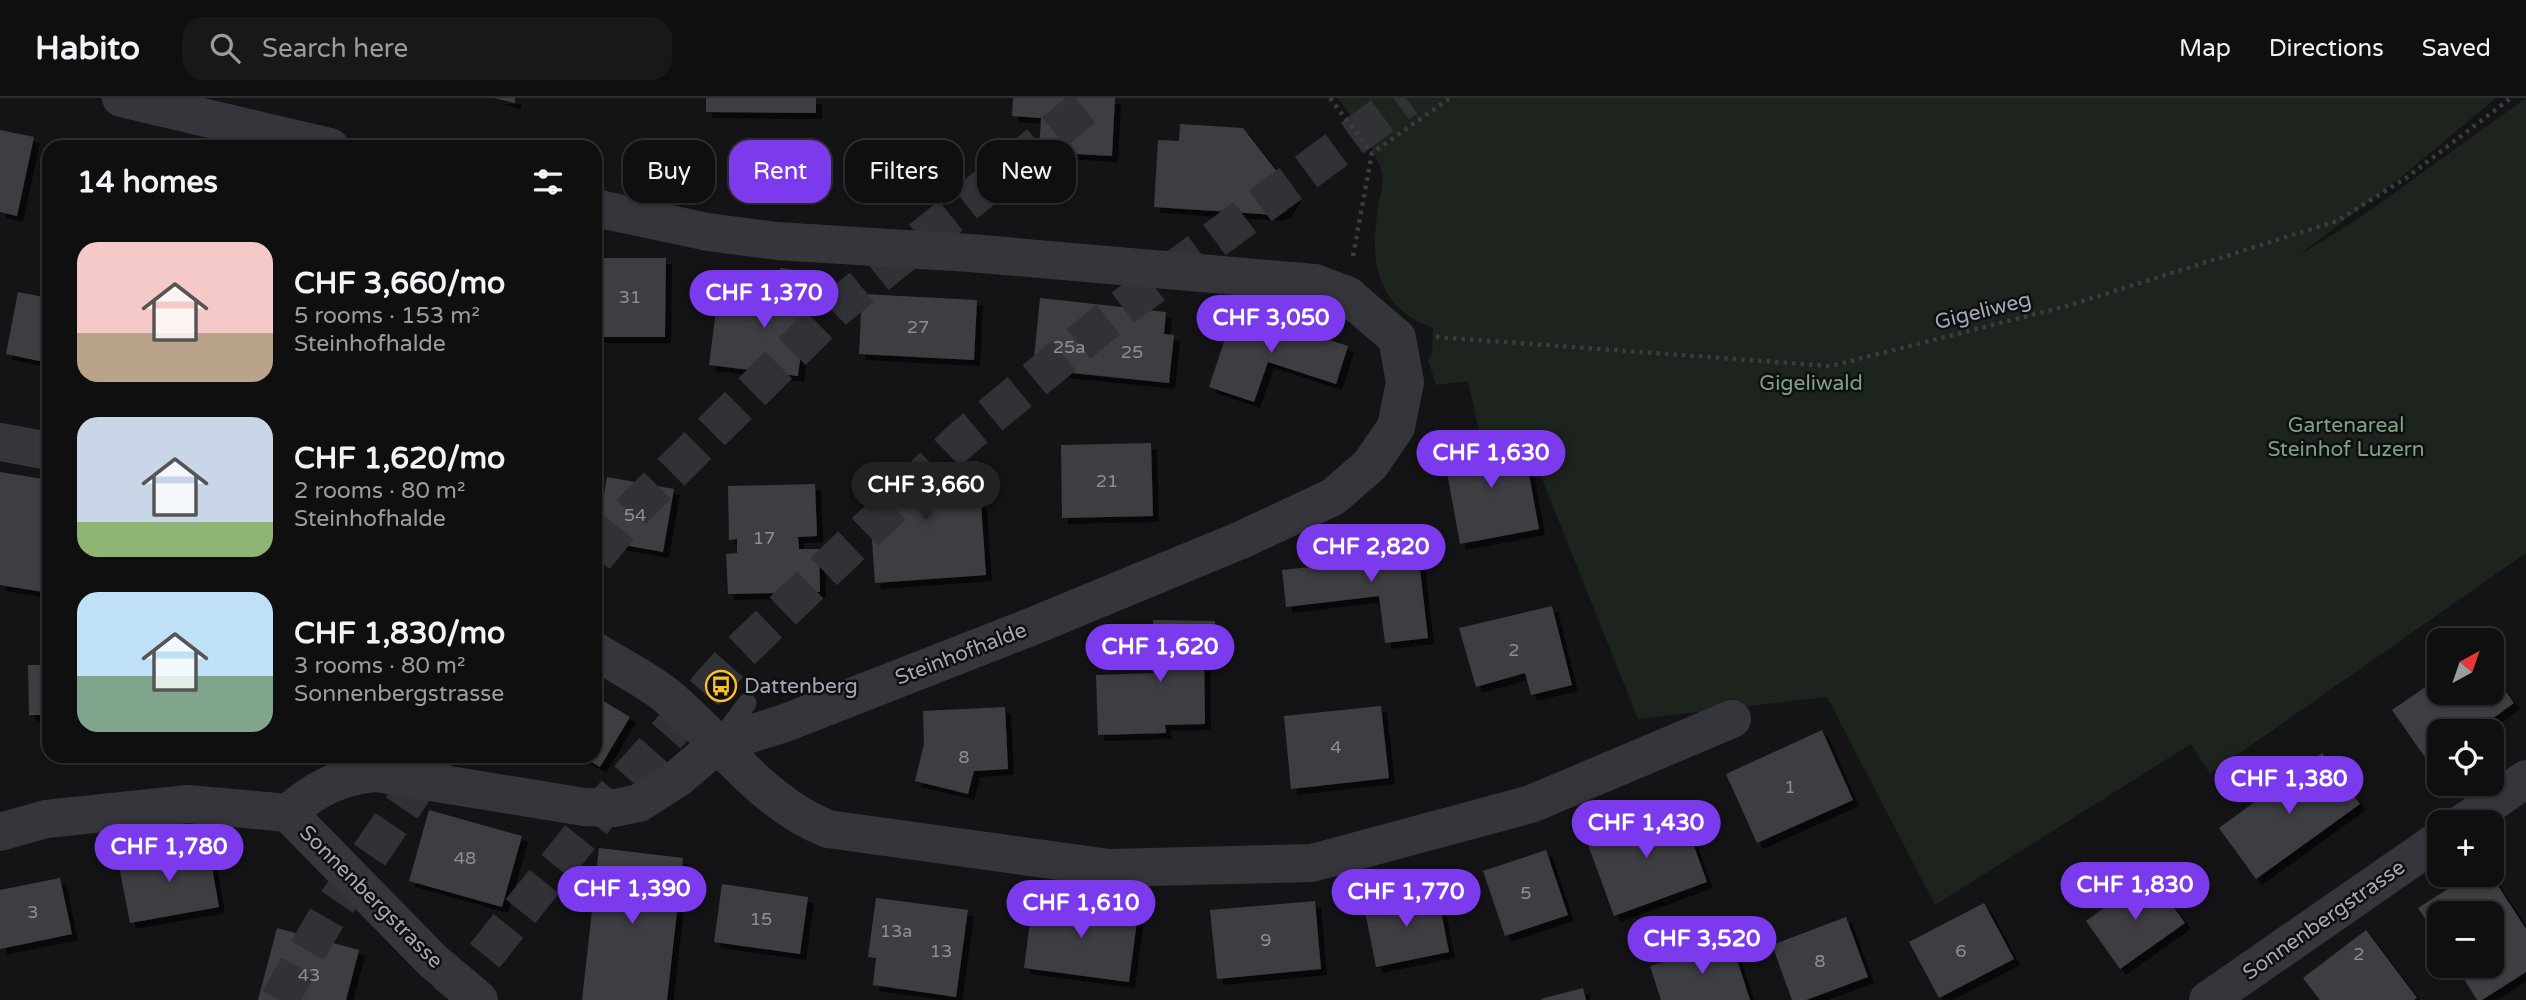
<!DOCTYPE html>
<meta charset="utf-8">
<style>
:root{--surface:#0f0f10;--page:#181819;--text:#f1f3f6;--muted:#9b9c9f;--line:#2f2f30;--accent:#7c3aed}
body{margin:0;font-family:"Varela Round",sans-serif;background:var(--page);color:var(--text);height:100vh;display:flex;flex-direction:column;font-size:26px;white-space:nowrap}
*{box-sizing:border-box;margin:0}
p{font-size:23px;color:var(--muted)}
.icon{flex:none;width:38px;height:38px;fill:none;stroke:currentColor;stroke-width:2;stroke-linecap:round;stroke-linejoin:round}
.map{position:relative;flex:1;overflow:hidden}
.drawer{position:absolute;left:42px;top:42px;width:560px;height:623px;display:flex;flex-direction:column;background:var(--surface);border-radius:21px;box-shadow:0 2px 5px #0004,0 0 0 2px var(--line)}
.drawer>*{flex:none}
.guide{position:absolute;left:623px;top:42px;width:665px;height:63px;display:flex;gap:14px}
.needle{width:46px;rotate:40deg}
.buttons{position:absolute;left:2427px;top:530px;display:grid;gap:14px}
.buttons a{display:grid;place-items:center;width:77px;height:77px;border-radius:14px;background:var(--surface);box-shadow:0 2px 5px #0004,0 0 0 2px var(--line);font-size:35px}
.price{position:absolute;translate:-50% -60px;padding:0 16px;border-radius:24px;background:var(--accent);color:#fff;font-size:23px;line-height:46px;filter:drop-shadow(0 2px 4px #0008)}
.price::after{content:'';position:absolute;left:50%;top:42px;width:21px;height:16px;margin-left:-10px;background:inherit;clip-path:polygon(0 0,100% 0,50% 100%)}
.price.current{background:#222;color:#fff}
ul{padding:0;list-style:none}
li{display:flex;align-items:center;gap:21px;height:175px;padding:0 35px}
li span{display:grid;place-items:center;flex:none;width:196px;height:140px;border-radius:21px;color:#555}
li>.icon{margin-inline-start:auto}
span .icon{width:84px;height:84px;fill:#fffc;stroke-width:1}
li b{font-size:30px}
h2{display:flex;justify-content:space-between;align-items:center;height:84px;padding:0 35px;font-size:30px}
.chip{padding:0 24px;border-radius:21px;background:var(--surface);box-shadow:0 2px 5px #0004,0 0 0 2px var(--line);font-size:24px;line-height:63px}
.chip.current{background:var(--accent);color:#fff}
header{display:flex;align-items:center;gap:42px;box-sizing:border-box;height:98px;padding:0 35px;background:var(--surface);border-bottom:2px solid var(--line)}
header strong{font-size:33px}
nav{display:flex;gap:38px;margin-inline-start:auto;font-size:24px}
.search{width:490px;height:63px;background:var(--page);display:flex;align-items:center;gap:18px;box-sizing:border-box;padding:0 24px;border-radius:21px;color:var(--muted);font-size:26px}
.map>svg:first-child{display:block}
.green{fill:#1c241d}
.building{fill:#3e3e43;filter:url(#shadow)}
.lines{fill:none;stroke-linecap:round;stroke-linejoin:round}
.highway-tunnel{stroke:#313236;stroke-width:38;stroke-dasharray:38 19;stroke-linecap:butt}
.path{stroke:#3b3c42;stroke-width:4.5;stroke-dasharray:3.5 5;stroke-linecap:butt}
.lane{stroke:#35353b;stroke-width:19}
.street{stroke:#35353b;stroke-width:38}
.labels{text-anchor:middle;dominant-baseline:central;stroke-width:5;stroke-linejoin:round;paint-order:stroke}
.number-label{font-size:18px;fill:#8b8e9a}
.street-label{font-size:21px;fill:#a5a9b7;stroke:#0f0f11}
.park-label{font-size:21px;fill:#7ba380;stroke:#0f0f11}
.poi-label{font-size:21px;fill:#a5a9b7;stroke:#0f0f11;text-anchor:start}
</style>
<header>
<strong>Habito</strong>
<div class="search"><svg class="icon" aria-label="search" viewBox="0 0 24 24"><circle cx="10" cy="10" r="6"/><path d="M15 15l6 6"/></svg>Search here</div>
<nav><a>Map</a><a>Directions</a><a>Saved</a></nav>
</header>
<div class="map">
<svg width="2526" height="902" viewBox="0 0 2526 902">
<defs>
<filter id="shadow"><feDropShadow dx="6" dy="6" stdDeviation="0" flood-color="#0009"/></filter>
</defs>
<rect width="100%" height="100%" fill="#141416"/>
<path class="green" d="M1337 0H2496L2400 80 2299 157 2355 123 2526 0V455L2210 676 2191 646 1935 807 1827 599 1638 621 1524 336 1481 342 1468 283 1436 287 1428 262 1432 255 1433 230C1377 210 1369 164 1378 111 1379 101 1385 83 1382 74 1376 54 1351 16 1337 0Z"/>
<path class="building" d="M494 0H515V5Z
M706 0H816V15L706 14Z
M1013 0H1115L1112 58 1039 54 1041 20 1012 18Z
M1180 26 1243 30 1292 93 1294 99 1286 113 1276 117 1154 109 1158 42 1179 43Z
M0 32 34 39 17 118 0 114Z
M84 44 102 48 101 49H83Z
M595 160H666L665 239H595Z
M780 170 811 174 798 278 709 267 717 204 775 212Z
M18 194 49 200V265L6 256Z
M862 196 977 202 974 262 859 256Z
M1040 200 1166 214 1164 236 1174 237 1169 285 1033 271Z
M1235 211 1348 248 1336 286 1268 264 1254 304 1209 289Z
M1522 338 1539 431 1460 446 1443 352Z
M1151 345 1153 418 1062 420 1061 347Z
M978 363 986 477 875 485 867 371Z
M0 374 49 382V495L0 487Z
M607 379 674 391 663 454 596 442Z
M815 386 817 438 798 439 799 451H819L820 494 728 496 726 456 737 455V441L729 442 728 388Z
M1415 428 1428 540 1385 545 1379 498 1286 509 1282 472 1376 462 1372 432Z
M1552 508 1572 587 1531 597 1525 575 1476 589 1459 530Z
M1153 522 1215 523 1216 553H1204L1205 626 1165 627 1166 635 1098 637 1096 577 1154 575Z
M28 567H49V617H29Z
M2492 574 2514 605 2474 634H2440V658L2429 665 2392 612 2440 579V595H2492Z
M595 598 630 619 600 669 581 658H595Z
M1381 608 1389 680 1291 691 1284 618Z
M1005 609 1008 671 974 673 968 696 915 683 924 646 923 613Z
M1822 632 1853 702 1757 745 1726 676Z
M2322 655 2360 706 2256 781 2219 730Z
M1679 707 1707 784 1614 818 1586 741Z
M429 712 522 738 502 809 409 783Z
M208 747 219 809 130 825 118 763Z
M599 750 683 760 667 902H582Z
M1546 752 1568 817 1505 838 1483 773Z
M2150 776 2185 825 2120 871 2086 823Z
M2470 777H2491L2526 831V874L2482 902H2477L2456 868H2492V816H2440V843L2418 810Z
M60 780 72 836 0 851V792Z
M722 786 808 799 800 856 714 844Z
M1437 793 1449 854 1376 869 1364 808Z
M876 800 968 812 956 899 873 887 876 860 868 859Z
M1033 801 1138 815 1129 884 1024 870Z
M1315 803 1321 871 1217 881 1210 812Z
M1984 805 2014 861 1939 900 1909 844Z
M1846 819 1868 879 1806 902H1792L1772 847Z
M277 830 359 852 346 902H258Z
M2366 832 2417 900 2414 902H2320L2303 880Z
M1731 843 1750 902H1661L1650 868Z
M1583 890 1586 902H1541V901Z"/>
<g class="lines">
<path class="highway-tunnel" d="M595 459 635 410 835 211 1096 0
M279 902 327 819 437 658
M449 902 609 703 739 555 962 341 1120 212 1406 0"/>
<path class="path" d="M1330 0 1372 55
M1353 158 1372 55 1450 0
M1436 239 1831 268 2067 208 2337 123 2406 80 2511 0"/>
<path class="lane" d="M722 639 747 605"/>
<path class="street" d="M121 0 330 49
M0 344 49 353
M595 553C619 568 646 581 668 599 720 642 763 706 828 731L1109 770 1312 765 1531 706 1732 621
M288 715C315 691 340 678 376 675L584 709 615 710 639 705 678 680 718 646 785 625 1033 528 1241 442 1333 399 1370 367 1396 329 1405 284 1397 240 1347 197 1315 185 970 155 777 143 708 134 595 110
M288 715 433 863 479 902
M2464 724 2526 681
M0 734 46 721 188 706 288 715
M2208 902 2440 741"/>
</g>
<defs>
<g id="bus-ring" transform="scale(1.575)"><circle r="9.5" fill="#0f0f11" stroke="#fbc127" stroke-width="1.5"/><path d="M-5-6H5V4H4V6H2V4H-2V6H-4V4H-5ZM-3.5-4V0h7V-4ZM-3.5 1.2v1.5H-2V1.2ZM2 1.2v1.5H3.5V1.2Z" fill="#fbc127"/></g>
</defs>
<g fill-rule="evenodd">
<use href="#bus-ring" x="721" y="588"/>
</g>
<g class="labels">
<g class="number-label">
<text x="630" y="199">31</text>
<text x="918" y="229">27</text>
<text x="1069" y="249">25a</text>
<text x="1132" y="254">25</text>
<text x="1107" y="383">21</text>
<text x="635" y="417">54</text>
<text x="764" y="440">17</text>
<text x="1514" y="552">2</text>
<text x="1336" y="649">4</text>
<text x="964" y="659">8</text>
<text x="1790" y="689">1</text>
<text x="465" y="760">48</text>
<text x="1526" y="795">5</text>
<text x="33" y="814">3</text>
<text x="761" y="821">15</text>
<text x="896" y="833">13a</text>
<text x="1266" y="842">9</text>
<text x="941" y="853">13</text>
<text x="1961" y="853">6</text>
<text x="2359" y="856">2</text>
<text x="1820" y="863">8</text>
<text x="309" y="877">43</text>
</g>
<g class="street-label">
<text transform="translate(1983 213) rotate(-14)">Gigeliweg</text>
<text transform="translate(961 556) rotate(-21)">Steinhofhalde</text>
<text transform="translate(371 799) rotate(45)">Sonnenbergstrasse</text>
<text transform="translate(2324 822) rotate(-35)">Sonnenbergstrasse</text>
</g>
<g class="park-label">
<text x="1811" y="285">Gigeliwald</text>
<text x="2346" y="327">Gartenareal<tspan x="2346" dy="24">Steinhof Luzern</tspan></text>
</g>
<g class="poi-label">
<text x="744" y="588">Dattenberg</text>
</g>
</g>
</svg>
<div class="buttons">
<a><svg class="needle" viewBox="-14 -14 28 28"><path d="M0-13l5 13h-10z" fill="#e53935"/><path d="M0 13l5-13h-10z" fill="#9b9c9f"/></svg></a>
<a><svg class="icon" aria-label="locate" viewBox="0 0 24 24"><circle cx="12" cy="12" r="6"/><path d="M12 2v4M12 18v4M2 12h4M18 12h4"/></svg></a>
<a>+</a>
<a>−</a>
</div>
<b class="price" style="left:764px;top:232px">CHF 1,370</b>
<b class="price" style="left:1271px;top:257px">CHF 3,050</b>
<b class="price" style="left:1491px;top:392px">CHF 1,630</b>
<b class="price current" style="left:926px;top:424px">CHF 3,660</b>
<b class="price" style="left:1371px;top:486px">CHF 2,820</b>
<b class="price" style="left:1160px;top:586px">CHF 1,620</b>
<b class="price" style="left:2289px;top:718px">CHF 1,380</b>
<b class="price" style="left:1646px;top:762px">CHF 1,430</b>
<b class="price" style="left:169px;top:786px">CHF 1,780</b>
<b class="price" style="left:2135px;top:824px">CHF 1,830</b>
<b class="price" style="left:632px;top:828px">CHF 1,390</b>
<b class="price" style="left:1406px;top:831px">CHF 1,770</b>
<b class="price" style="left:1081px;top:842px">CHF 1,610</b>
<b class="price" style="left:1702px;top:878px">CHF 3,520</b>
<div class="guide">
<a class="chip">Buy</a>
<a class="chip current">Rent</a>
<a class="chip">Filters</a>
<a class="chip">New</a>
</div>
<section class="drawer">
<h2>14 homes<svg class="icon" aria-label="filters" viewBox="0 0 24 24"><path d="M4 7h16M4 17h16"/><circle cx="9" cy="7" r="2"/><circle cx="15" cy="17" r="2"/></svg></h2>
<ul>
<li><span style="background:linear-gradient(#f6c9c9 65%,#b9a48a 0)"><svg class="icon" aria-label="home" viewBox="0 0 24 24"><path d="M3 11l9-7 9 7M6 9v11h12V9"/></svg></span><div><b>CHF 3,660/mo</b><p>5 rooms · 153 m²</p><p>Steinhofhalde</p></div></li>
<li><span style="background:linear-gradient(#c9d6e8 75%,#8fb573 0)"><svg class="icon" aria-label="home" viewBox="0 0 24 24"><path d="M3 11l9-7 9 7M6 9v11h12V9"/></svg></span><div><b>CHF 1,620/mo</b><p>2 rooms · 80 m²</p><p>Steinhofhalde</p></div></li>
<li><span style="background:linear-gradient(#bfe0f5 60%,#7fa58c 0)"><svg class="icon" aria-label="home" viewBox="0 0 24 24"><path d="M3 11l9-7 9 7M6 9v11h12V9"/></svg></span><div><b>CHF 1,830/mo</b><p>3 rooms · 80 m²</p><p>Sonnenbergstrasse</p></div></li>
</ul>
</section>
</div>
